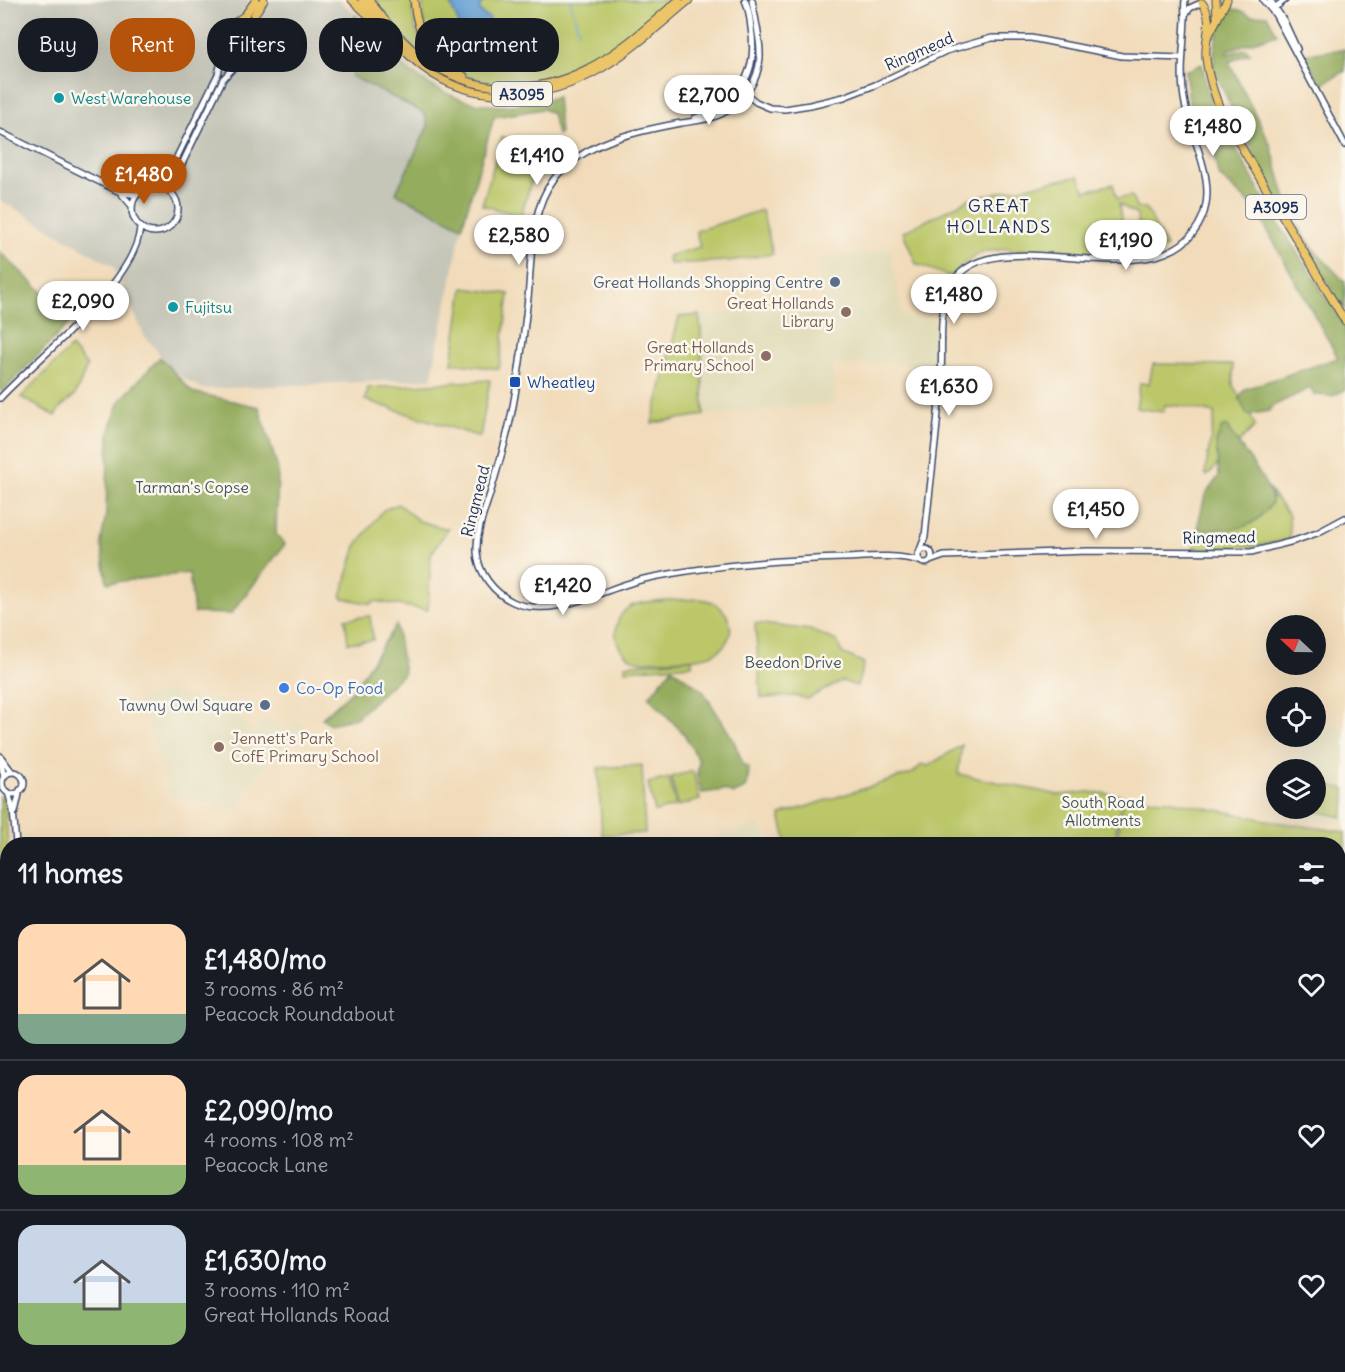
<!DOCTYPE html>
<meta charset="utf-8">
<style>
:root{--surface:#171b24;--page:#242831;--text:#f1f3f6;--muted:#9ea1a6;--line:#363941;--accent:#b45309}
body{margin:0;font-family:Delius,sans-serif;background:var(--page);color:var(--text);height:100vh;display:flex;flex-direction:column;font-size:22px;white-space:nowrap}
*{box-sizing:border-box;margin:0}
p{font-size:20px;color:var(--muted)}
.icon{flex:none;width:33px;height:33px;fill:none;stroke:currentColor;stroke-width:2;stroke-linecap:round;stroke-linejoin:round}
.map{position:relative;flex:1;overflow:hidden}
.details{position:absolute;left:0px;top:837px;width:1346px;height:536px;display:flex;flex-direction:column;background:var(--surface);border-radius:24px 24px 0 0;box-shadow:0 6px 24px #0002}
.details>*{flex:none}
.guide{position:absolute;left:18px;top:18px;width:600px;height:54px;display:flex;gap:12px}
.needle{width:39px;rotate:292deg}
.tools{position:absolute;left:1266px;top:615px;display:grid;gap:12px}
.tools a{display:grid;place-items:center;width:60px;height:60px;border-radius:50%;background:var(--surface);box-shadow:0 6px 24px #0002;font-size:30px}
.price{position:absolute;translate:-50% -51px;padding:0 14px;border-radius:21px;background:#fff;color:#222;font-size:20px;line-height:39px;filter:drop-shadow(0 2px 3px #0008)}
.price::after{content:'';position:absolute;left:50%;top:36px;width:18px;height:14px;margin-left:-9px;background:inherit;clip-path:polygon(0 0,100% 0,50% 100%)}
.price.active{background:var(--accent);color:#fff}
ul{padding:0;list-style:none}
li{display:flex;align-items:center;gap:18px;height:150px;padding:0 18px}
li+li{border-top:2px solid var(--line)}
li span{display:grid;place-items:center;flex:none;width:168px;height:120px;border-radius:18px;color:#555}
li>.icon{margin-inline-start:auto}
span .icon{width:72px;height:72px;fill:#fffc;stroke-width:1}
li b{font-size:26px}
h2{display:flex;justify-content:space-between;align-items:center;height:72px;padding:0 18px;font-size:26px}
.chip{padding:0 21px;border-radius:24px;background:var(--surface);box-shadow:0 6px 24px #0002;font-size:21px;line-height:54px}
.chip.active{background:var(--accent);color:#fff}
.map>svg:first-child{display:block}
.built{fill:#e2dcba}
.industrial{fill:#c5c5b8}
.green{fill:#bbc769;stroke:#6b7b64;stroke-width:1.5}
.forest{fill:#94ac5d;stroke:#586e5e;stroke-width:1.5}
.water{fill:#65a0d5;stroke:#40689a;stroke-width:1.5}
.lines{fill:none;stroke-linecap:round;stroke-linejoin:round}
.stream{stroke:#65a0d5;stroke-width:1.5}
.minor-casing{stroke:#3b496c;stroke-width:8}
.major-casing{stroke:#3b496c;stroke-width:9}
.minor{stroke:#fff;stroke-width:5}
.major{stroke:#edc569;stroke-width:7}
.culture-dot{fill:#0f9aa8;stroke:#fbf7ec;stroke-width:2}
.service-dot{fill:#5c6f8a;stroke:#fbf7ec;stroke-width:2}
.education-dot{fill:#8d6e63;stroke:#fbf7ec;stroke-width:2}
.transit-dot{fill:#1a4fb4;stroke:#fbf7ec;stroke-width:2}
.shop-dot{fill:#3f7fe0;stroke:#fbf7ec;stroke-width:2}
.labels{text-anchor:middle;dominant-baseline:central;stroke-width:5;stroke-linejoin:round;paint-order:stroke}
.shield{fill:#fbf7ec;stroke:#5e6b89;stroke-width:1.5}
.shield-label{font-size:15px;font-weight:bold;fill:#1b2f5e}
.street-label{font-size:16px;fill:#1b2f5e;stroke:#fbf7ec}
.culture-label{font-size:16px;fill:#0d838f;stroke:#fbf7ec;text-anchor:start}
.service-label{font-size:16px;fill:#4e5e75;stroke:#fbf7ec;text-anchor:end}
.education-label{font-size:16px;fill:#785e54;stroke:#fbf7ec;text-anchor:end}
.transit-label{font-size:16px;fill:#164399;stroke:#fbf7ec;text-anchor:start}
.park-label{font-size:16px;fill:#435561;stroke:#fbf7ec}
.shop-label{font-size:16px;fill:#366cbe;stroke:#fbf7ec;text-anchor:start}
.neighbourhood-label{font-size:18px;letter-spacing:1.5px;fill:#1b2f5e;stroke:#fbf7ec}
</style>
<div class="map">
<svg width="1345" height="1372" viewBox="0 0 1345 1372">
<rect width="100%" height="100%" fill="#fbf7ec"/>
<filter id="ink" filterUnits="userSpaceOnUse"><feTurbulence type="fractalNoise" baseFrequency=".0167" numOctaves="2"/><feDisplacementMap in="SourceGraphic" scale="12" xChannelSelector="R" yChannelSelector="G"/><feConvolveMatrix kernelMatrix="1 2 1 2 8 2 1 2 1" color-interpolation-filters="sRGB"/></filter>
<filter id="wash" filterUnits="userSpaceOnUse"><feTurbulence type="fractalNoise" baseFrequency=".008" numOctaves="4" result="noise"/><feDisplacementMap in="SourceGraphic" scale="24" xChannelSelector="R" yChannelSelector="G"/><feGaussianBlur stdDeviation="1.35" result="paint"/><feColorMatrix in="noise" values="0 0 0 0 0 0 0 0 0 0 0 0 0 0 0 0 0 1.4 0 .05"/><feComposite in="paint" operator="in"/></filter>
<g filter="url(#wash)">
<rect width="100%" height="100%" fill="#f1dbba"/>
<path class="built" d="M891 249 902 316 938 321 937 370 893 362 832 367 836 404 704 415 701 330 699 315 823 304 816 260Z
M163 692 229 702 228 709 254 731 267 717 284 731 299 722 307 728 275 752 248 786 239 809 169 795 168 787 154 742 138 700Z
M1316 727H1341L1345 733V826L1288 811V809L1316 808V770L1298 769 1307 737 1316 736Z
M761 824 767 844H689Z"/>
<path class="industrial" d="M0 0H338L356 15 338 42 355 69 351 76 424 113 428 126 397 193 462 227 431 379 203 389 183 378 168 364 144 335 113 266 0 200Z"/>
<path class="green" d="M374 0H412C412 19 416 37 427 52 431 58 437 62 440 66 414 50 390 27 374 0Z
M423 0H674L604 56 564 76 532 84 491 83 463 75 427 35 422 15Z
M238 24H242L249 28 256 49 250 59 231 64C221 58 209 38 223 30 227 27 233 26 238 24Z
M502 137 541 148 521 216 482 205Z
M1079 176 1085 191 1113 184 1117 199 1132 196 1136 208H1146L1166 247 1141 254 1137 215 1119 204 1126 255 1104 256 1007 249 982 252 966 262 951 277 916 264 903 232 971 198Z
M762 210 773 254 729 261 669 264 668 256 700 247 696 231Z
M463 288 509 294 499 369 452 363Z
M699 315 701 330 704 415 652 423 679 317Z
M71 347 87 366 75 395 60 408 55 416 21 397Z
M1153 364 1233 365V386L1247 407 1255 426 1207 476 1205 473 1215 413 1182 406 1165 405 1163 412 1136 408 1140 383 1149 384Z
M490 380 480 437 365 400 368 388Z
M1266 485 1289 516 1290 539C1257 548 1227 550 1193 549L1199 527 1200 529C1234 529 1256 533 1273 498Z
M398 504 419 521 448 529 431 554 428 610 374 601 371 604 343 598 341 596 356 546 383 510Z
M700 599C727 601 743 633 718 651 705 661 671 659 655 660 648 661 642 662 636 660 611 652 609 619 631 606 644 599 684 600 700 599Z
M370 616 373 640 348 643 345 619Z
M755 623 810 630 837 641 842 653 864 663 857 686 842 681 807 699 795 696 761 698Z
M692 659V665L625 670V665Z
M962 745 958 774 1059 795 1088 792 1122 795 1114 844H787L780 815 913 773 922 764 928 766Z
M642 765 645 833 602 835 598 768Z
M693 771 700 800 678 806 671 777Z
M669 778 676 806 655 812 648 783Z
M1316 782 1345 789V803L1342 817 1309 809 1316 808Z
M0 796 5 804 8 844V1105L0 1106Z
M1124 798 1167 800 1276 822 1345 832V907L1338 906V844H1116Z
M1338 918 1345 920V1022H1338Z
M1345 1100V1217L1338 1215V1102Z
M842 1365H1080L1078 1372H853Z
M1089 1365H1238L1237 1371 1240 1372H1100L1094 1366Z"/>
<path class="forest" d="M1227 8 1240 10 1251 16 1267 15 1277 34 1228 50 1227 54 1246 49 1250 53 1229 62 1271 146 1291 217 1316 252 1345 282V310L1292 228 1266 181 1214 70C1212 45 1218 31 1227 8Z
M356 15C365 26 373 38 383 48 410 76 448 100 487 105 509 108 536 102 557 97L560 134 557 135 552 113 543 109 494 117 462 227 396 193 428 126 424 113 351 76 354 69 332 55Z
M1345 49V71L1321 85 1303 54Z
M1202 64 1208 91 1229 136 1273 215 1345 326V390L1332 396 1314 395 1310 388 1273 406 1269 411 1247 415 1239 398 1245 389 1338 358 1255 208 1218 175 1207 116 1190 107 1185 71Z
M0 252 72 320 3 391H0Z
M160 357 192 392 259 407 278 469 276 534 285 544 231 614 194 613 189 573 107 583 101 543 106 513 109 433 119 402Z
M1222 427H1227C1236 441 1274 489 1272 503 1249 534 1235 529 1200 529L1198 525 1205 495 1219 476 1216 442Z
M396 625 404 673 356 718 330 724 322 718 353 690Z
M672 668 703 691 733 739 744 766 749 767 748 781 745 788 733 794 725 790 702 793 697 776 699 761 684 734 649 697Z
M1345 1034V1100L1338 1102V1035Z
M7 1105 8 1365H44L43 1372H0V1106Z
M1338 1215 1345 1217V1352L1338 1350Z
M115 1365H217L214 1372H121Z"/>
<path class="water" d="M449 0H486L481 4 479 10 485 16 490 18 489 25C480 34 470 31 460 28Z"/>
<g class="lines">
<path class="stream" d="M570 0 579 31"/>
</g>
</g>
<g filter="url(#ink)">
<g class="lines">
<g class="minor-casing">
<path id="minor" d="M752 0C755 19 761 39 760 58 758 82 743 104 721 114 708 120 695 121 681 123 637 131 583 142 554 179 529 211 532 260 528 298 523 339 519 380 510 421 505 445 497 470 490 494 484 513 476 532 477 552 478 573 494 593 513 602 553 620 605 588 644 579 709 565 777 560 843 558 868 557 895 554 919 561
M1263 0 1275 14 1345 145
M1270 0 1284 21 1297 49
M1273 9 1285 0
M1185 15 1190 8 1201 3
M237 21C263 23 272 64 233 66L220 60C209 37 213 29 237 21Z
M740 89 756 102 770 108 785 109 810 105 844 97 875 85 946 51 992 38H1031L1122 56 1182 58
M695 118C739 103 759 74 751 28 750 18 749 9 745 0
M0 132 120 192 137 195
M158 186 167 177 218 74 221 62
M132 209a23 23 0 1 1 46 0a23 23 0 1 1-46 0Z
M169 191 223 79 235 66
M120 192 132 206
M0 398C38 357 135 284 140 228
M918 556a7 7 0 1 1 14 0a7 7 0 1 1-14 0Z
M920 550 925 537C930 482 938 429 941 374 943 347 938 315 949 289 985 208 1163 311 1202 218 1218 180 1191 141 1185 104 1179 75 1184 47 1185 18 1185 12 1184 6 1185 0
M930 561 944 556 1088 551 1251 552 1294 541 1317 533 1345 518
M0 756 12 772
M0 759 4 777
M2 783a11 11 0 1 1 22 0a11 11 0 1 1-22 0Z
M8 792 13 810 16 844
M15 812 20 790
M102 1365 109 1372
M52 1372 55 1365"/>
</g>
<g class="major-casing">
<path id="major" d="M352 0 369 16
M362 0C381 24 399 49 424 68 475 107 549 100 602 68 633 49 661 24 689 0
M369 0C386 22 403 44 426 60 473 95 536 95 587 69 621 52 650 24 679 0
M414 0C416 36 433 59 464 76
M1216 0 1217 18
M1202 3C1215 19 1204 39 1206 58 1208 78 1215 97 1223 116L1345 321
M237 21 245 15 256 0
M253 28 254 15 264 0
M1209 35 1227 0"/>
</g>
<use href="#minor" class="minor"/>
<use href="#major" class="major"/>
</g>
</g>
<g class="culture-dot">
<circle cx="59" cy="98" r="6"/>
<circle cx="173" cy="307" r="6"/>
</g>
<g class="service-dot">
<circle cx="835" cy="282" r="6"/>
<circle cx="265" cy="705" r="6"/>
</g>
<g class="education-dot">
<circle cx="846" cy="312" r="6"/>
<circle cx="766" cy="356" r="6"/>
<circle cx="219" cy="747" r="6"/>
</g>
<rect class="transit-dot" x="509" y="376" width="12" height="12" rx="3"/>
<circle class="shop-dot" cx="284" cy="688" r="6"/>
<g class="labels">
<g class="shield">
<rect x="492" y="82" width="60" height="24" rx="4.5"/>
<rect x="1246" y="195" width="60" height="24" rx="4.5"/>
</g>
<g class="shield-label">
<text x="522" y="94">A3095</text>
<text x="1276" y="207">A3095</text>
</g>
<g class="street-label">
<text transform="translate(919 51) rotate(-24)">Ringmead</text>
<text transform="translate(475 501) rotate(-76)">Ringmead</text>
<text transform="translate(1219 537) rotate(-1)">Ringmead</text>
</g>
<g class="culture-label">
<text x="71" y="98">West Warehouse</text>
<text x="185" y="307">Fujitsu</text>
</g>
<g class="service-label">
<text x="823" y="282">Great Hollands Shopping Centre</text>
<text x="253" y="705">Tawny Owl Square</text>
</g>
<g class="education-label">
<text x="834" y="303">Great Hollands<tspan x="834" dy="18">Library</tspan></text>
<text x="754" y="347">Great Hollands<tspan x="754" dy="18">Primary School</tspan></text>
<text x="231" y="738" text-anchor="start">Jennett's Park<tspan x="231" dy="18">CofE Primary School</tspan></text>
</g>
<g class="transit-label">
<text x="527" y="382">Wheatley</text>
</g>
<g class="park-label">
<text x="192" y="487">Tarman's Copse</text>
<text x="793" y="662">Beedon Drive</text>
<text x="1103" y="802">South Road<tspan x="1103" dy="18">Allotments</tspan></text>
</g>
<g class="shop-label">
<text x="296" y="688">Co-Op Food</text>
</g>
<g class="neighbourhood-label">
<text x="999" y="205">GREAT<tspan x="999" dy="21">HOLLANDS</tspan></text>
</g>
</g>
</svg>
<div class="tools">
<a><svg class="needle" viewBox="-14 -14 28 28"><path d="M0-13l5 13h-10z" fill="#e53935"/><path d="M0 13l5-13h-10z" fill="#9ea1a6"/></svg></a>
<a><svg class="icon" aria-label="locate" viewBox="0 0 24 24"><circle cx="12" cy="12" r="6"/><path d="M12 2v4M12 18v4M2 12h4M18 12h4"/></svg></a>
<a><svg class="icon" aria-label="layers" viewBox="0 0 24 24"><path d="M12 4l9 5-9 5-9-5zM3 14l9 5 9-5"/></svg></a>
</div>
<b class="price" style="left:709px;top:126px">£2,700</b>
<b class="price" style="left:1213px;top:157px">£1,480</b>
<b class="price" style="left:537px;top:186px">£1,410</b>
<b class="price active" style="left:144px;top:205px">£1,480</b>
<b class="price" style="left:519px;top:266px">£2,580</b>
<b class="price" style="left:1126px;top:271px">£1,190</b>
<b class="price" style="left:954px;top:325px">£1,480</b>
<b class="price" style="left:83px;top:332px">£2,090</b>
<b class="price" style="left:949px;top:417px">£1,630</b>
<b class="price" style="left:1096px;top:540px">£1,450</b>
<b class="price" style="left:563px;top:616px">£1,420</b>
<div class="guide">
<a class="chip">Buy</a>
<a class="chip active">Rent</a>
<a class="chip">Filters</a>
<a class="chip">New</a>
<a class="chip">Apartment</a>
</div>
<section class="details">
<h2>11 homes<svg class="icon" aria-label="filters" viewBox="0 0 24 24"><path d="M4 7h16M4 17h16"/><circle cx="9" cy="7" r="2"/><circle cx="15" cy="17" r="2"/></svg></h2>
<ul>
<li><span style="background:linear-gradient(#ffd9b3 75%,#7fa58c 0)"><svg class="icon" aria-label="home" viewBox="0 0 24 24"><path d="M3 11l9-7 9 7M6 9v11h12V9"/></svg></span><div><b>£1,480/mo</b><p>3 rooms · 86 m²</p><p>Peacock Roundabout</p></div><svg class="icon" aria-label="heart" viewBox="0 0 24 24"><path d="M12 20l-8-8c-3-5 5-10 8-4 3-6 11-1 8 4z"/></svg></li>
<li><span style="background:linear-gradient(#ffd9b3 75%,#8fb573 0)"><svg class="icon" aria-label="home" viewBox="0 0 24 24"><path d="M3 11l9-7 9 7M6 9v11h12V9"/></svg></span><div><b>£2,090/mo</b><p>4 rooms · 108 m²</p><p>Peacock Lane</p></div><svg class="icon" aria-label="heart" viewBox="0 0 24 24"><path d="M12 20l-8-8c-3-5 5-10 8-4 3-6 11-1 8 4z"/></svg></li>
<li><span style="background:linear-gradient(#c9d6e8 65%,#8fb573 0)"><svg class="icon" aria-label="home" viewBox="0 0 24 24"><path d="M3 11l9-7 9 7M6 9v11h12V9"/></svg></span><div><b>£1,630/mo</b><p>3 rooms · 110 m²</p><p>Great Hollands Road</p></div><svg class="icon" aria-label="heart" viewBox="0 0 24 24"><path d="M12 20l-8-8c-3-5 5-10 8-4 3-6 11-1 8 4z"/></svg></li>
</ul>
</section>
</div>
